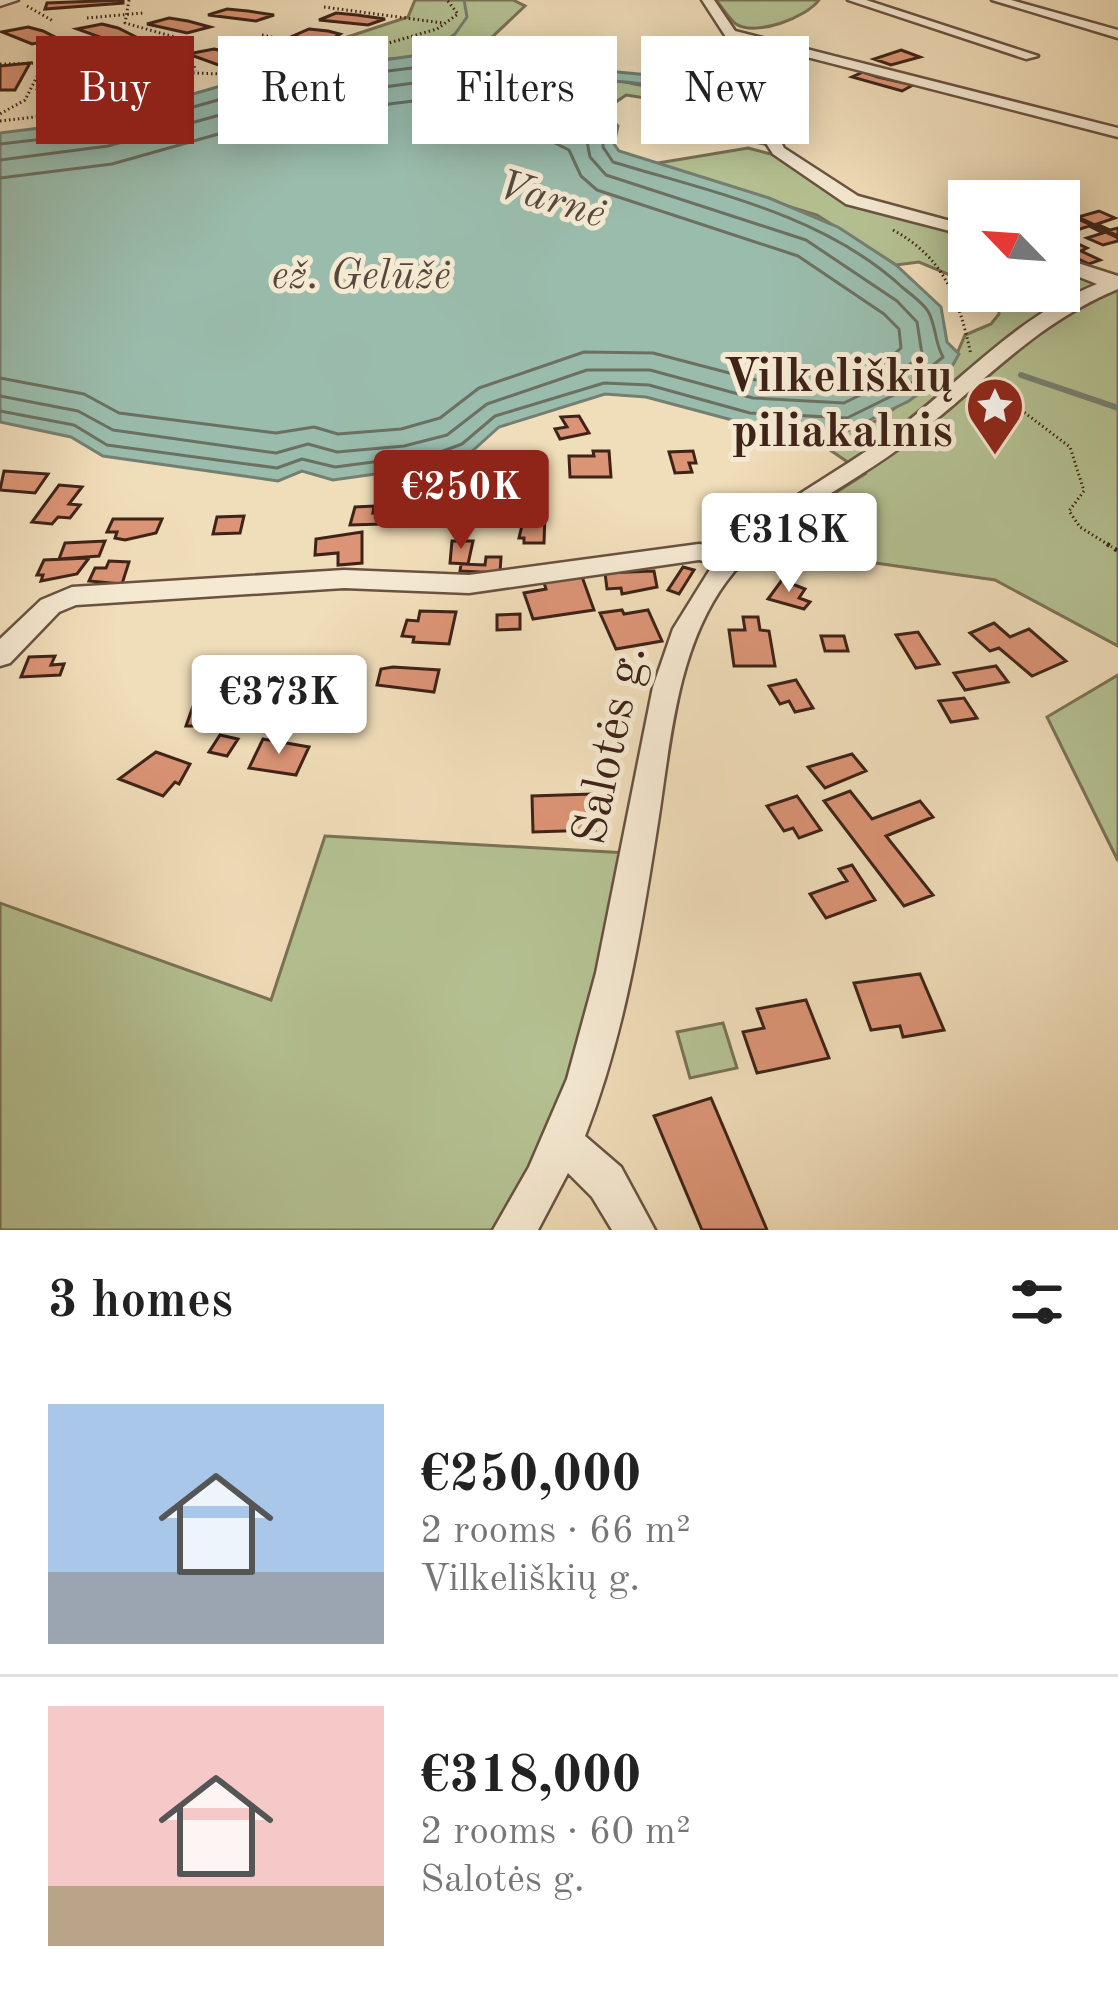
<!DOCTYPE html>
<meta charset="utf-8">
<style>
:root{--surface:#fff;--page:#f2f2f2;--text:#222;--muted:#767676;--line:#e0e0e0;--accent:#8f2418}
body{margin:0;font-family:"Old Standard TT",serif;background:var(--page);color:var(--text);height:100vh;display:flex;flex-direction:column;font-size:45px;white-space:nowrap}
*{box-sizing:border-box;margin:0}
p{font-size:39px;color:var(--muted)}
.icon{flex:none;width:66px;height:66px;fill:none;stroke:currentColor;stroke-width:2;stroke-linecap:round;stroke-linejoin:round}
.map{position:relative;height:1230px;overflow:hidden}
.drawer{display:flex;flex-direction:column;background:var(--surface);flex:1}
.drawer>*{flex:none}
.banner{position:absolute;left:36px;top:36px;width:1047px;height:108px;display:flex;gap:24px}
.needle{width:78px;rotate:295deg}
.fabs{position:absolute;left:948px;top:180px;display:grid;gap:24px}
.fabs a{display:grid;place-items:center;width:132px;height:132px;border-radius:0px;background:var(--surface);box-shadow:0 6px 30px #0003;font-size:60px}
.price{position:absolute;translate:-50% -102px;padding:0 27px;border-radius:12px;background:#fff;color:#222;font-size:39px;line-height:78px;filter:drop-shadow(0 3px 6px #0008)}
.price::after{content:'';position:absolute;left:50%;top:72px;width:36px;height:27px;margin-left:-18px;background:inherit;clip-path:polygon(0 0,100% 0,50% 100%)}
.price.selected{background:var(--accent);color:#fff}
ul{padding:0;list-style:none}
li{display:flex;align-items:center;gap:36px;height:300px;padding:0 48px}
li+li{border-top:3px solid var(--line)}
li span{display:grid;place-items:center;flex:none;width:336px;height:240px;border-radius:0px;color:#555}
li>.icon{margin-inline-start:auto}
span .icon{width:144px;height:144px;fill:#fffc;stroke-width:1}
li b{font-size:51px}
h2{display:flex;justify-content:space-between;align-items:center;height:144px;padding:0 48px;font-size:51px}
.chip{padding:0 42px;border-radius:0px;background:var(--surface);box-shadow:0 6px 30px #0003;font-size:42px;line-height:108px}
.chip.selected{background:var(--accent);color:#fff}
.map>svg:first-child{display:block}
.green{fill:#b5c293;stroke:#7a7256;stroke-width:3}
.water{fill:#9abcac;stroke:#757f71;stroke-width:3}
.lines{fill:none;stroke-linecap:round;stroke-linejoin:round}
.shore{stroke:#6c7062;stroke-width:3}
.stream-far1{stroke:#757f71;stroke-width:3}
.stream{stroke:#757f71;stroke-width:6}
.building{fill:#db9476;stroke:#3e2318;stroke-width:3}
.minor-casing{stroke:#6a5240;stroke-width:5}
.path-far1{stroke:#3e2318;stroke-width:3;stroke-dasharray:1.5 3;stroke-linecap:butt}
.path{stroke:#3e2318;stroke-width:4.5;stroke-dasharray:3 6;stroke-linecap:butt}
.minor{fill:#f5e9d2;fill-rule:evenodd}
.labels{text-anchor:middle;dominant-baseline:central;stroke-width:10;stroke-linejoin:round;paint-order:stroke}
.far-water-label{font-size:42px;font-style:italic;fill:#55493d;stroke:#f5e9d2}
.poi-label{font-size:48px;font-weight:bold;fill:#3e2318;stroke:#f5e9d2;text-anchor:end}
.street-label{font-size:48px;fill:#3e2318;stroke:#f5e9d2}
</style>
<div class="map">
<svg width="1118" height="1230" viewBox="0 0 1118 1230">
<rect width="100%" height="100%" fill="#f0ddb9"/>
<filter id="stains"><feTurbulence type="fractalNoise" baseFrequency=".00167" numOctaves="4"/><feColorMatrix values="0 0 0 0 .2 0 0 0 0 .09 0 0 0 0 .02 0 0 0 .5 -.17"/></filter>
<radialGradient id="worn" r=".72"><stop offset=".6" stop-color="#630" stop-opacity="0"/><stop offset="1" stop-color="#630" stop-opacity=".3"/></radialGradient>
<path class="green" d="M415 0H513L525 6 473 55 348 61 338 45 344 38 408 17Z
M716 0H819C807 17 756 37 736 24 729 19 722 7 716 0Z
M702 77 754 79 768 101 764 144 696 130 706 107 626 95 603 111 559 97C589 56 657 98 698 94 706 93 716 86 724 82Z
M748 148 782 157 848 203 969 235V283L919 262 896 265 817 215 652 164Z
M1059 266 1118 287V646L995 580 805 553 780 538 799 516 865 474 801 430H849L876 421 950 370 965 335 991 324 999 314 998 302 981 291H1059Z
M1118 675V861L1047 717Z
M325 836 627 853 577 1077 500 1230H0V903L271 1000Z
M723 1023 737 1068 690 1078 677 1032Z"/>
<path class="water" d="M427 54 724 82 730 86 727 94 713 95C674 92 585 64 560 97L603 111 618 126 614 144 619 151 769 198 838 227 896 265 941 307 947 342 959 354 950 370 909 401 849 430 747 424 646 397 605 394 499 427 470 453 439 465 333 480 302 471 278 481 103 456 71 437 0 422V133L103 120 224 85 322 81 376 61Z"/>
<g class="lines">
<path class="shore" d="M0 144 105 132 225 98 324 93 380 72 428 66 546 79 554 107 603 126V147L613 162C712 192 824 215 902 287 910 294 925 304 929 313 936 327 935 343 943 357L902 391 847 418 750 413 649 385 604 383 495 416 462 444 435 454 335 467 302 459 277 468 107 445 74 425 0 411
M0 160 108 146 227 113 327 107 384 87 429 81 529 93 545 119 586 136 590 157 606 175 806 240 897 301 917 322 922 354 893 379 844 403 753 398 650 370H587L487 404 447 435 404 446 337 452 308 444 276 453 113 430 78 411 0 396
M0 178 112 164 229 131 329 125 389 104 430 99 514 110 534 133 569 150 581 176 597 190 798 256 884 314 899 329 901 348 883 364 841 385 756 380 653 353 584 352 479 388 440 418 401 429 338 434 314 427 276 433 119 413 84 394 0 378"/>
<path class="stream-far1" d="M419 60 455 34 467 17 464 0"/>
<path class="stream" d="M1021 375 1118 408"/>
</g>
<path class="building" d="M123 0V3L45 9 47 3Z
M227 9 248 11 274 15 256 21 208 15Z
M336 13 357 15 385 19 368 25 319 20Z
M169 18 188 21 210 27 187 33 147 24Z
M102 24 118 28 134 36 108 40 77 29Z
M28 27 43 31 59 39 32 44 2 32Z
M309 29 328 31 340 34 326 43 293 36Z
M288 46 304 51 314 54 295 63 266 54Z
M214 49 231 53 251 61 224 67 188 54Z
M901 50 920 57 891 65 874 59Z
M147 54 163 58 172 62 150 71 123 62Z
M30 63 15 90H0V66Z
M91 63 108 73 81 81 63 70Z
M863 72 878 77 913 85 902 91 852 77Z
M1099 211 1115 218 1097 224 1110 230 1118 228V236L1078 217Z
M1076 218 1118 238V241L1103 245 1087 238 1103 233 1089 226 1074 231 1059 224Z
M1059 235 1087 248 1081 251 1100 260 1089 264 1059 250Z
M579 416 589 433 560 439 555 429 567 427 561 417Z
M593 451H609L611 477H570L569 456H594Z
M693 451 696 463H689L692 472 675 473 669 452Z
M4 471 48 474 35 493 0 490Z
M494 484 497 501 491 506 457 508 455 487Z
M59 485 82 487 69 504 80 505 70 518 58 517 52 524 32 522Z
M413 490 417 511 395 513 390 492Z
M374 506 373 513 382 512V524L350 525 355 507Z
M545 512 544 543H524V538H519L525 513Z
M244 516 240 533 213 534 217 517Z
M113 519H162L156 533 125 540 115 538 117 532H107Z
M362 532V563L338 565V553L315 555 316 539Z
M105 541 99 556 59 559 65 543Z
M452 541H473L468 564 450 563Z
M486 557H501L500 573 460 571 461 564 485 565Z
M89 558 77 574 41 581 43 575H37L44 560Z
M109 561 129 562 122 584 89 581 95 568H106Z
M683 567 694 570 679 594 668 590Z
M654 571 657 587 622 594 621 588 607 589 605 573Z
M581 574 594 610 533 619 524 593 546 589 543 580Z
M782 580 805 589 799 598 810 602 804 609 768 599Z
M622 610 624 614 648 610 662 641 616 649 600 613Z
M420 611 456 612 449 644 413 642 414 637 402 636 407 620 418 621Z
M520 614V629L497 630V615Z
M743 617H758L760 630 769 631 775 666H734L729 630H745Z
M994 623 1010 637 1029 629 1066 661 1032 676 999 648 990 651 970 633Z
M918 632 939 664 916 668 896 635Z
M821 636H844L848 651H825Z
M55 656 51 665 64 664 60 675 21 677 29 657Z
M996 666 1008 682 965 690 954 673Z
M393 667 439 670 434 692 377 685 381 669Z
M796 680 813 708 795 712 789 701 780 704 769 686Z
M198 692 227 693 221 711H205L200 726H186Z
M964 698 977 718 951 722 939 701Z
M220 735 238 739 227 756 209 752Z
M263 739 309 747 296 775 249 768Z
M156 752 190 764 179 784 175 782 163 796 119 779Z
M852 754 866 771 825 788 808 767Z
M850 791 872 819 920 801 933 817 886 836 933 895 904 906 824 801Z
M592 794 595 830 533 832 532 796Z
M797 796 821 830 799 838 793 828 784 831 767 806Z
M852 865 875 900 826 918 810 894 847 881 839 869Z
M920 974 944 1030 903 1037 900 1026 871 1030 854 983Z
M806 1000 829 1058 757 1073 743 1032 764 1028 757 1009Z
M711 1098 767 1230H702L654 1116Z"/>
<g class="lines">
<g class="minor-casing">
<path id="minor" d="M0 0H18L0 6Z
M702 0H714L735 31 1118 128V137L741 40 781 100 780 140 784 148 858 196 969 226V236L846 204 773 154 764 140 767 100Z
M848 0H866L1038 56 1026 59Z
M992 0H1011L1118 30V38Z
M1059 257 1118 276V289C1035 323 982 385 913 438 851 487 774 517 726 582 674 653 670 751 656 835 640 937 623 1039 585 1136L621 1167 655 1230H612L592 1197 568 1173 538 1230H493L529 1167 567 1079 596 973 653 687 673 629 714 563 699 560 469 593 344 588 76 605 59 612 10 663 0 666V639L41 600 72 587 344 570 469 575 699 544 727 548C778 502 840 472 895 431 963 380 1016 317 1097 284L1059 269Z"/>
</g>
<path class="path-far1" d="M129 0 125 23 178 38 177 56 194 65 195 71
M27 6 53 21
M324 7 443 23
M87 18 143 13
M262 35 355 54
M0 64 44 63 25 100 0 114
M48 77 70 88 50 95 35 92Z
M48 77 68 54
M59 116 49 109 62 100 93 107
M0 121 77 112 135 81 169 72 272 76 321 70 368 49 437 29 458 14 447 0
M893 230C945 258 959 300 971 355
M992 388 1070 447 1084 491 1069 511 1080 527 1112 547"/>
<path class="path" d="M1107 544 1118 551"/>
<use href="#minor" class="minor"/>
</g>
<defs>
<g id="sight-pin" transform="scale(3)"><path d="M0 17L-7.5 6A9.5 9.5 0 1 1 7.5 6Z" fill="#8f2418" stroke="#f5e9d2"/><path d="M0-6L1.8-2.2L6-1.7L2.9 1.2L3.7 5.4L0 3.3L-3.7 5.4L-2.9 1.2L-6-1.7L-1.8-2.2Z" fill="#fff"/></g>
</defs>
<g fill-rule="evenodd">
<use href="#sight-pin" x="995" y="406"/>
</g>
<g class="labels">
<g class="far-water-label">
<text transform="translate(551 201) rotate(17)">Varnė</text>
<text x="361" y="277">ež. Gelūžė</text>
</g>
<g class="poi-label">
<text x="953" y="378">Vilkeliškių<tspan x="953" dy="55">piliakalnis</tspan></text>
</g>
<g class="street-label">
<text transform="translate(611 745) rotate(-78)">Salotės g.</text>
</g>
</g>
<rect width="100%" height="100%" filter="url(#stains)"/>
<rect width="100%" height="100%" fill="url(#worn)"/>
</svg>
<div class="fabs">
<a><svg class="needle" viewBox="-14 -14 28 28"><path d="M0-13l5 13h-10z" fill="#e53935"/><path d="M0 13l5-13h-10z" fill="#767676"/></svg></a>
</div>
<b class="price selected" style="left:461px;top:552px">€250K</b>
<b class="price" style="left:789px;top:595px">€318K</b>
<b class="price" style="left:279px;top:757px">€373K</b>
<div class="banner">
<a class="chip selected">Buy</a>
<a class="chip">Rent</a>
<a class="chip">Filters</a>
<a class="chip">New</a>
</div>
</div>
<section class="drawer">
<h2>3 homes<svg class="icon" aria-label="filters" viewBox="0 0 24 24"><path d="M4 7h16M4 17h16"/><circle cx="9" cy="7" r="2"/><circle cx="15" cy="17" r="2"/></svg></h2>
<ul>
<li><span style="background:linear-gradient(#a9c7e8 70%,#9aa5b1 0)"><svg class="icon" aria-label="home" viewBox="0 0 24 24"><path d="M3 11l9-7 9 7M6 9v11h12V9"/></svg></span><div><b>€250,000</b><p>2 rooms · 66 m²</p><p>Vilkeliškių g.</p></div></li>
<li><span style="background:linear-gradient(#f6c9c9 75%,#b9a48a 0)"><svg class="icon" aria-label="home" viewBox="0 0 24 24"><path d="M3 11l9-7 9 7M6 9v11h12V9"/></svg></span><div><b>€318,000</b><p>2 rooms · 60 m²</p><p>Salotės g.</p></div></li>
</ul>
</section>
